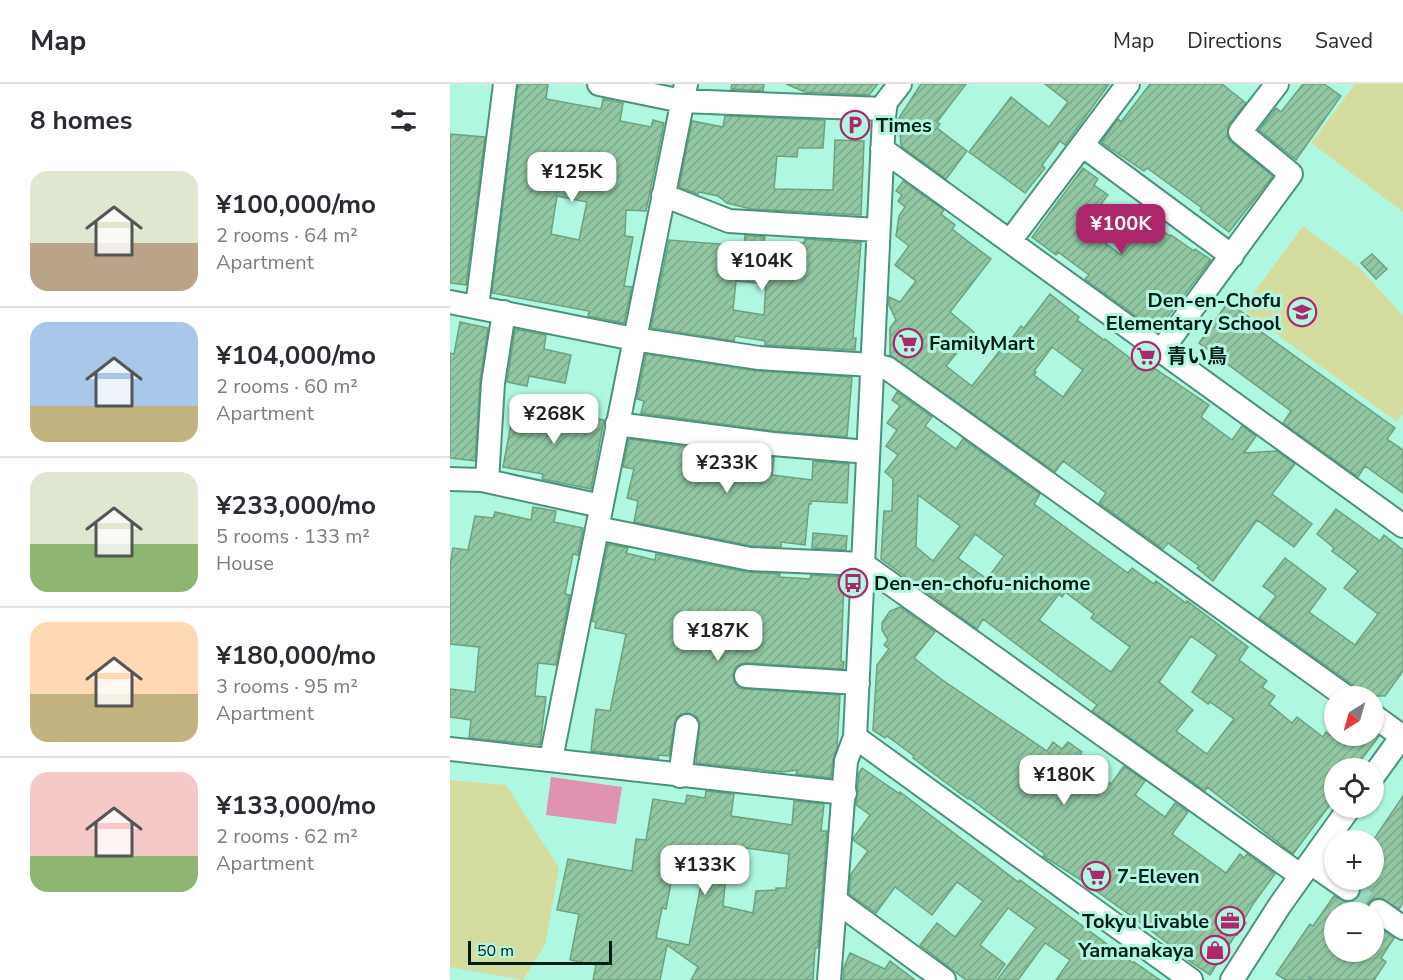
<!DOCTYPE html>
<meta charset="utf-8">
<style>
:root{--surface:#fff;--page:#f7f7f7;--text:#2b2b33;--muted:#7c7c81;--line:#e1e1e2;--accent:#ad276c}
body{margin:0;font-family:"Nunito Sans","Noto Sans JP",sans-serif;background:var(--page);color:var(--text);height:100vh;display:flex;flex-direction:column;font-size:22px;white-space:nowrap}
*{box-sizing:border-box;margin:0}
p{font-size:20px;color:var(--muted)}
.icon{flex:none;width:33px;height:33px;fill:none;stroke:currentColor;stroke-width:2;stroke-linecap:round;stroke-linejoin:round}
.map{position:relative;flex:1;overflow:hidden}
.drawer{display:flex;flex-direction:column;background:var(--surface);width:450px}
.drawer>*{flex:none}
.needle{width:39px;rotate:217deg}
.fabs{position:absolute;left:874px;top:602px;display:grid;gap:12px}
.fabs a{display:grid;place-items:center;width:60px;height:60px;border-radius:50%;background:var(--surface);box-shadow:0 2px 4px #0004;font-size:30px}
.scale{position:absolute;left:18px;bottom:15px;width:144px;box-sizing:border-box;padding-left:6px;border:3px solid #001c15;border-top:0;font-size:16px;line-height:21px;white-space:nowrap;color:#001c15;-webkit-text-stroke:4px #b0f7e2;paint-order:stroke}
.price{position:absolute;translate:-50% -51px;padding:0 14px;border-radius:12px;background:#fff;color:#222;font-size:20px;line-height:39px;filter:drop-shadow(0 2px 3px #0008)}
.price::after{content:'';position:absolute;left:50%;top:36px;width:18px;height:14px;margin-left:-9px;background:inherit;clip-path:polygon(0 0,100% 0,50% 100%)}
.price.selected{background:var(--accent);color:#fff}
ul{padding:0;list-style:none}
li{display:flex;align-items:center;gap:18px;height:150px;padding:0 30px}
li+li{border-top:2px solid var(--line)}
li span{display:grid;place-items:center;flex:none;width:168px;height:120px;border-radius:18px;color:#555}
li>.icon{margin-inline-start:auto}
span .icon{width:72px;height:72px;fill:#fffc;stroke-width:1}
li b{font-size:26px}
h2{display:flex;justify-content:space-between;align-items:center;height:72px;padding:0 30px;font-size:26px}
header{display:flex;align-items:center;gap:36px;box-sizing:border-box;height:84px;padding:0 30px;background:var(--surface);border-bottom:2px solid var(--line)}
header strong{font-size:28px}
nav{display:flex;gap:33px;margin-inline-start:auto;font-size:21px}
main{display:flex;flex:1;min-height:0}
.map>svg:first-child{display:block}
.grass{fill:#d4dd9f}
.water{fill:#e092b1}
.building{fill:url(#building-hatch);stroke:#6da17e;stroke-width:1.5;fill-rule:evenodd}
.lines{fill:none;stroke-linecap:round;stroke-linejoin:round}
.minor-tunnel{stroke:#96d6c3;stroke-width:22;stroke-dasharray:22 11;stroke-linecap:butt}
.minor-casing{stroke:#4c917e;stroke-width:26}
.path{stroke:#72aa9a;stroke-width:4;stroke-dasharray:4.5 3;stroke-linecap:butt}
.minor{stroke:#fff;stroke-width:22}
.labels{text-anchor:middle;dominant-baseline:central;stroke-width:6;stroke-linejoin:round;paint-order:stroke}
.poi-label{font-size:20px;font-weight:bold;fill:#001c15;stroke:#b0f7e2;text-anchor:start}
</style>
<header>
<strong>Map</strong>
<nav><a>Map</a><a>Directions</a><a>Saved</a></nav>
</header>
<main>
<section class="drawer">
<h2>8 homes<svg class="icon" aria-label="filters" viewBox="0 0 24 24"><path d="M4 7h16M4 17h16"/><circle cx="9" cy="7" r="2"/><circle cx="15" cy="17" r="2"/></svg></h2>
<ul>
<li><span style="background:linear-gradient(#dfe7d0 60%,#b9a48a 0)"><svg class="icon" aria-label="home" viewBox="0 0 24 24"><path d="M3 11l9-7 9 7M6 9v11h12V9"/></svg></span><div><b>¥100,000/mo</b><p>2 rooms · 64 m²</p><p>Apartment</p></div></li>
<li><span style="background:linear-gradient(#a9c7e8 70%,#c2b280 0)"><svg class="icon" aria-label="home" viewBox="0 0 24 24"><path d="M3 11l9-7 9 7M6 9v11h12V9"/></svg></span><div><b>¥104,000/mo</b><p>2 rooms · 60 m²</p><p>Apartment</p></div></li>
<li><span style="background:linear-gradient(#dfe7d0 60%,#8fb573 0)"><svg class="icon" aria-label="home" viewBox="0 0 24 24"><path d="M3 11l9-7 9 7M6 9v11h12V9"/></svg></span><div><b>¥233,000/mo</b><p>5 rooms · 133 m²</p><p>House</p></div></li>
<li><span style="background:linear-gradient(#ffd9b3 60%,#c2b280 0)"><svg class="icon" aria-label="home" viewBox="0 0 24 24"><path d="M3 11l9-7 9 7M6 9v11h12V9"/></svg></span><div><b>¥180,000/mo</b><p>3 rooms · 95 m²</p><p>Apartment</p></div></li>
<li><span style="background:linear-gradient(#f6c9c9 70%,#8fb573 0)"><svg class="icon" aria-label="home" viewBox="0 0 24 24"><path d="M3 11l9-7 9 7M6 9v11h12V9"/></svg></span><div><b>¥133,000/mo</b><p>2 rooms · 62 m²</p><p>Apartment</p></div></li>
</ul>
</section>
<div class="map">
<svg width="953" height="896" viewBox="0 0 953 896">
<defs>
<pattern id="building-hatch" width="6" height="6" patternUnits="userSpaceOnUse" patternTransform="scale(1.5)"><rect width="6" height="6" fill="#92c7a3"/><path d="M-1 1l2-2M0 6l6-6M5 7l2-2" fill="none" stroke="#7caa8b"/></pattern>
</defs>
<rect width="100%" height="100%" fill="#b0f7e2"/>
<path class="grass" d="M905 0H953V128L861 59Z
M853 142 910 184 953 232V330L947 338 792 225Z
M0 696 56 701 109 784 95 861 73 896 0 883Z"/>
<path class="water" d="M101 693 172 703 166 740 96 731Z"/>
<path class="building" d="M68 0H98L96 15 151 25 153 15 173 19 170 37 201 43 203 36 214 39 196 127 176 126 175 152 183 153 174 202 182 203 174 239 138 232 139 227 42 209ZM107 112 137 118 129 156 101 150Z
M282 0H314L313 7 281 5Z
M336 0H428L419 11 355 8Z
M471 0H516L487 38 490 40 487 44 517 67 496 95 451 62 449 34Z
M595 0H659L615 61 610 57 592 81 595 84 575 109 519 68 561 13 599 43 618 18Z
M700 0H772L796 19 779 40 777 52 781 58 823 92 779 148 750 126 752 124 697 84 694 87 651 58 668 35 671 38Z
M853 0H874L891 12 846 76 809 46 826 24 831 28Z
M275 32 375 36 373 64H348L347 73 327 72 324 105 383 106 385 56 414 57 411 131 301 125 277 119 268 112 249 108 248 110 229 103 242 37 273 43Z
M0 50 35 53 16 201 0 199Z
M633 84 648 95 644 101 658 111 651 120 659 127 643 150 671 171 698 136 720 152 721 151 744 167 745 165 761 176 709 244 696 235 694 238 635 195 639 191 608 168 606 171 582 153Z
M453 97 494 126 491 130 505 141 502 145 541 175 500 228 524 248 496 282 522 302 552 264 554 265 571 242 574 244 600 210 629 233 627 236 654 256 655 255 689 281 692 276 759 321 751 333 782 356 792 342 806 352 794 369 827 367 845 380 822 410 862 440 844 463 807 436 763 497 747 484 749 482 718 459 713 465 649 419 656 409 613 377 605 388 440 271V244L446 236 439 221V213L450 218 466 197 445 181 459 162 446 152 449 132 455 123 448 117 452 111 446 107ZM602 263 633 286 613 313 584 291 586 288 584 287Z
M295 151 315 153 314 159 350 162V159H354L355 155 411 159 403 254H406L405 266 315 261V257L285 252 284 257 201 244 219 156 294 162ZM286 197 316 200 314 231 283 226Z
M922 170 937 185 926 195 911 179Z
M778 218 799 233 796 237 945 344 937 355 953 366V409L915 382 908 393 833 339 841 327 749 259Z
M10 238 38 244 30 298 25 377 0 374V269L4 270Z
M65 245 96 251 94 265 121 271 115 299 79 292 77 302 57 298Z
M196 270 307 287 402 293 397 353 324 347 191 329 194 317 187 315Z
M447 308 482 333 475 342 506 365 513 355 590 410 584 420 642 463 678 489 682 484 704 500 706 497 736 519 737 517 798 563 789 576 817 597 812 603 825 612 819 620 842 639 847 633 873 653 876 648 880 651 929 652 905 684H885V707L878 716 882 718 843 770 757 703 755 707 642 627 647 621 533 535 527 545 431 475 434 427H442L443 395 435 388 448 371 436 362 447 346 437 339 450 322 442 316ZM468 411 510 442 483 477 466 463ZM525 450 554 472 537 495 508 474ZM615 508 644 530 641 534 680 563 661 588 589 536 609 510 612 513ZM741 552 767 571 742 608 758 620 760 618 784 635 757 670 726 647 743 626 709 598Z
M65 319 154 336 141 405 92 395 93 390 53 383Z
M179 355 324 374 322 391 362 396 363 377 399 380 397 419 361 417V420H359L355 461 331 458V463L302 462 184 438 188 417 177 414 184 385 173 383Z
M83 423 106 427 104 438 133 444 128 471 123 470 115 510 120 511 106 581 88 579 85 612 96 613 90 661 19 654 21 636 0 633V605L25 608 29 563 0 560V482L3 464 18 466 25 432 43 434 45 428 81 436Z
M886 425 930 457 934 451 953 466V587L935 612H911L903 601 809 534 826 512 813 502 835 474 876 505 859 528 905 561 928 530 894 504 908 487 882 467 884 464 867 450Z
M363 449 397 452 396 466 362 464Z
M158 460 178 464 176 469 205 476 206 470 297 488 330 490 329 493 360 495 361 491 394 493 391 577 394 578 393 585 297 579 290 580 285 584 283 591 284 598 289 604 295 605 390 611 387 664 383 676 381 694 346 690 347 686 332 688 246 679 250 638 246 632 238 629 231 630 226 634 219 672 209 671 208 675 141 667 146 625 160 627 176 550 145 544 146 538 142 537Z
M450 523 485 548 464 574 491 595 597 667 603 658 612 665 618 658 632 668 627 676 661 700 674 682 695 697 685 711 715 733 725 719 738 728 722 750 776 789 790 770 794 774 797 770 825 790 803 820 793 837 796 839 787 851 786 850 760 891 738 876V875L691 839 628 794 593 772 595 770 519 714 518 715 503 704 463 674 464 672 437 652 435 654 423 646 427 581 439 565 434 561 438 556 432 546V539L440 527Z
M412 684 450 710V708L568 798 570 796 683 879 684 878 710 896H606L620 876 595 859 568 896H547L586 844 558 824 530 861 555 880 544 896H516L470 861 487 839 505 853 533 817 507 798 482 831 445 803 426 829 399 810 401 790 418 767 403 756 404 753 420 731 406 721 409 689Z
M256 707 284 710 281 732 342 741 344 717 374 720 371 747H377L368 864H365L363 896H241L248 883 217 861 210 896H143L146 881 120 876 129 830 107 826 118 775 182 787 186 755 196 756 203 715 235 720 237 711 255 714ZM296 764 339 770 336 804H326V806L306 807 303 829 273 822 276 792 292 794ZM224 783 254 786 239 861 206 854 212 824 216 825Z
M953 712V819L949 825 930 814 923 815 918 819 916 828H885V867H924V840L944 854 931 874 936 878 924 896H836L826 890 860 840 863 842 884 812 896 818 903 817 909 813 911 807 910 800 907 795H924V755Z
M400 869 435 885 440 877 465 896H393L394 883Z"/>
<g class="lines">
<path class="minor-tunnel" d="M898 805 929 827"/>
<g class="minor-casing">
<path id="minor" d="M149 0 232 17 434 25
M632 61 782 172
M432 65 953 442
M213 111 279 137 428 146
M560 157 678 0
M0 218 184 255 309 274 422 281 437 284 895 612
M27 223 55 0
M711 267 841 90 790 48 827 0
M167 340 323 360 418 368
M0 395 32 396 151 422
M37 397 43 299 54 228
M147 444 300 475 413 480 850 791
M296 592 408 599
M924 632 953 653
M405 653 741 896
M0 665 395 709
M101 675 236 0
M924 691 953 651
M230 692 237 642
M865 782 898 805
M386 817 494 896
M929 827 953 844
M379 896 396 677 405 653 434 32 436 18 450 0
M782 896 830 821 900 723"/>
</g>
<path class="path" d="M859 896 861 892"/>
<use href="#minor" class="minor"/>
</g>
<defs>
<g id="parking-ring" transform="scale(1.5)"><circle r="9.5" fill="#b0f7e2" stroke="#ad276c" stroke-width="1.5"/><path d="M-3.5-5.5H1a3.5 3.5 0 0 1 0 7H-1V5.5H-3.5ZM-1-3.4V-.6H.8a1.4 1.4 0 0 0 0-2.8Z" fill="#ad276c"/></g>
<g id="school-ring" transform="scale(1.5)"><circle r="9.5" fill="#b0f7e2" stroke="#ad276c" stroke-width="1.5"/><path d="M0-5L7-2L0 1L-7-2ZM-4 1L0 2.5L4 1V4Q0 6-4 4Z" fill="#ad276c"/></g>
<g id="supermarket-ring" transform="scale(1.5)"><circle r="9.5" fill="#b0f7e2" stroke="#ad276c" stroke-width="1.5"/><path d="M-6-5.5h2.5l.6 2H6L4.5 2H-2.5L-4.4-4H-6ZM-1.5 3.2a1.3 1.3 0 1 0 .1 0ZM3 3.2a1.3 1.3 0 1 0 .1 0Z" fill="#ad276c"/></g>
<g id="bus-ring" transform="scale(1.5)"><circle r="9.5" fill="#b0f7e2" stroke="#ad276c" stroke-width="1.5"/><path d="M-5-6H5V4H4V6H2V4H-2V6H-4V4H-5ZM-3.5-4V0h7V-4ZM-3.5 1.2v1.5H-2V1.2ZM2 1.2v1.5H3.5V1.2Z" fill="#ad276c"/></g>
<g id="office-ring" transform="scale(1.5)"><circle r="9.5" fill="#b0f7e2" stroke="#ad276c" stroke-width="1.5"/><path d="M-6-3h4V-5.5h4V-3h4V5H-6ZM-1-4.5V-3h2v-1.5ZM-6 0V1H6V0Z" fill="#ad276c"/></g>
<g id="shop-ring" transform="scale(1.5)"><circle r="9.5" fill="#b0f7e2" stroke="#ad276c" stroke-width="1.5"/><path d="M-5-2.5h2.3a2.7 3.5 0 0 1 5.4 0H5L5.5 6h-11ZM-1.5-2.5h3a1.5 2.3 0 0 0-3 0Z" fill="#ad276c"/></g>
</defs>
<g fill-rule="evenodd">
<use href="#parking-ring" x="405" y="41"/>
<use href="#school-ring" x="852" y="228"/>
<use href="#supermarket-ring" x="458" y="259"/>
<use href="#supermarket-ring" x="696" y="272"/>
<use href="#bus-ring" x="403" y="499"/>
<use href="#supermarket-ring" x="646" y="792"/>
<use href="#office-ring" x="780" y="837"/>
<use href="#shop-ring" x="765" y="866"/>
</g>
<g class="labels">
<g class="poi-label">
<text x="426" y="41">Times</text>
<text x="831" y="216" text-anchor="end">Den-en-Chofu<tspan x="831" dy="23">Elementary School</tspan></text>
<text x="479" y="259">FamilyMart</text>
<text x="717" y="272">青い鳥</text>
<text x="424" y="499">Den-en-chofu-nichome</text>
<text x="667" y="792">7-Eleven</text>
<text x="759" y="837" text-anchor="end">Tokyu Livable</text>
<text x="744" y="866" text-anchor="end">Yamanakaya</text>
</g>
</g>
</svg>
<div class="fabs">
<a><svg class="needle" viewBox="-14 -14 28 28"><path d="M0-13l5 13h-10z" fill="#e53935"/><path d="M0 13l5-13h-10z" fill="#7c7c81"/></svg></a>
<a><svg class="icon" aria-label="locate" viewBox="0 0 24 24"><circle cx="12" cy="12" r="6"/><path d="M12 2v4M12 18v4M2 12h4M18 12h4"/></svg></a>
<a>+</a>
<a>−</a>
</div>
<div class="scale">50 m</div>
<b class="price" style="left:122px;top:119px">¥125K</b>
<b class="price selected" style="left:671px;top:171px">¥100K</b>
<b class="price" style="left:312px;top:208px">¥104K</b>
<b class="price" style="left:104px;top:361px">¥268K</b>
<b class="price" style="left:277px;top:410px">¥233K</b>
<b class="price" style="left:268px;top:578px">¥187K</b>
<b class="price" style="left:614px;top:722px">¥180K</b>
<b class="price" style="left:255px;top:812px">¥133K</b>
</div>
</main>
